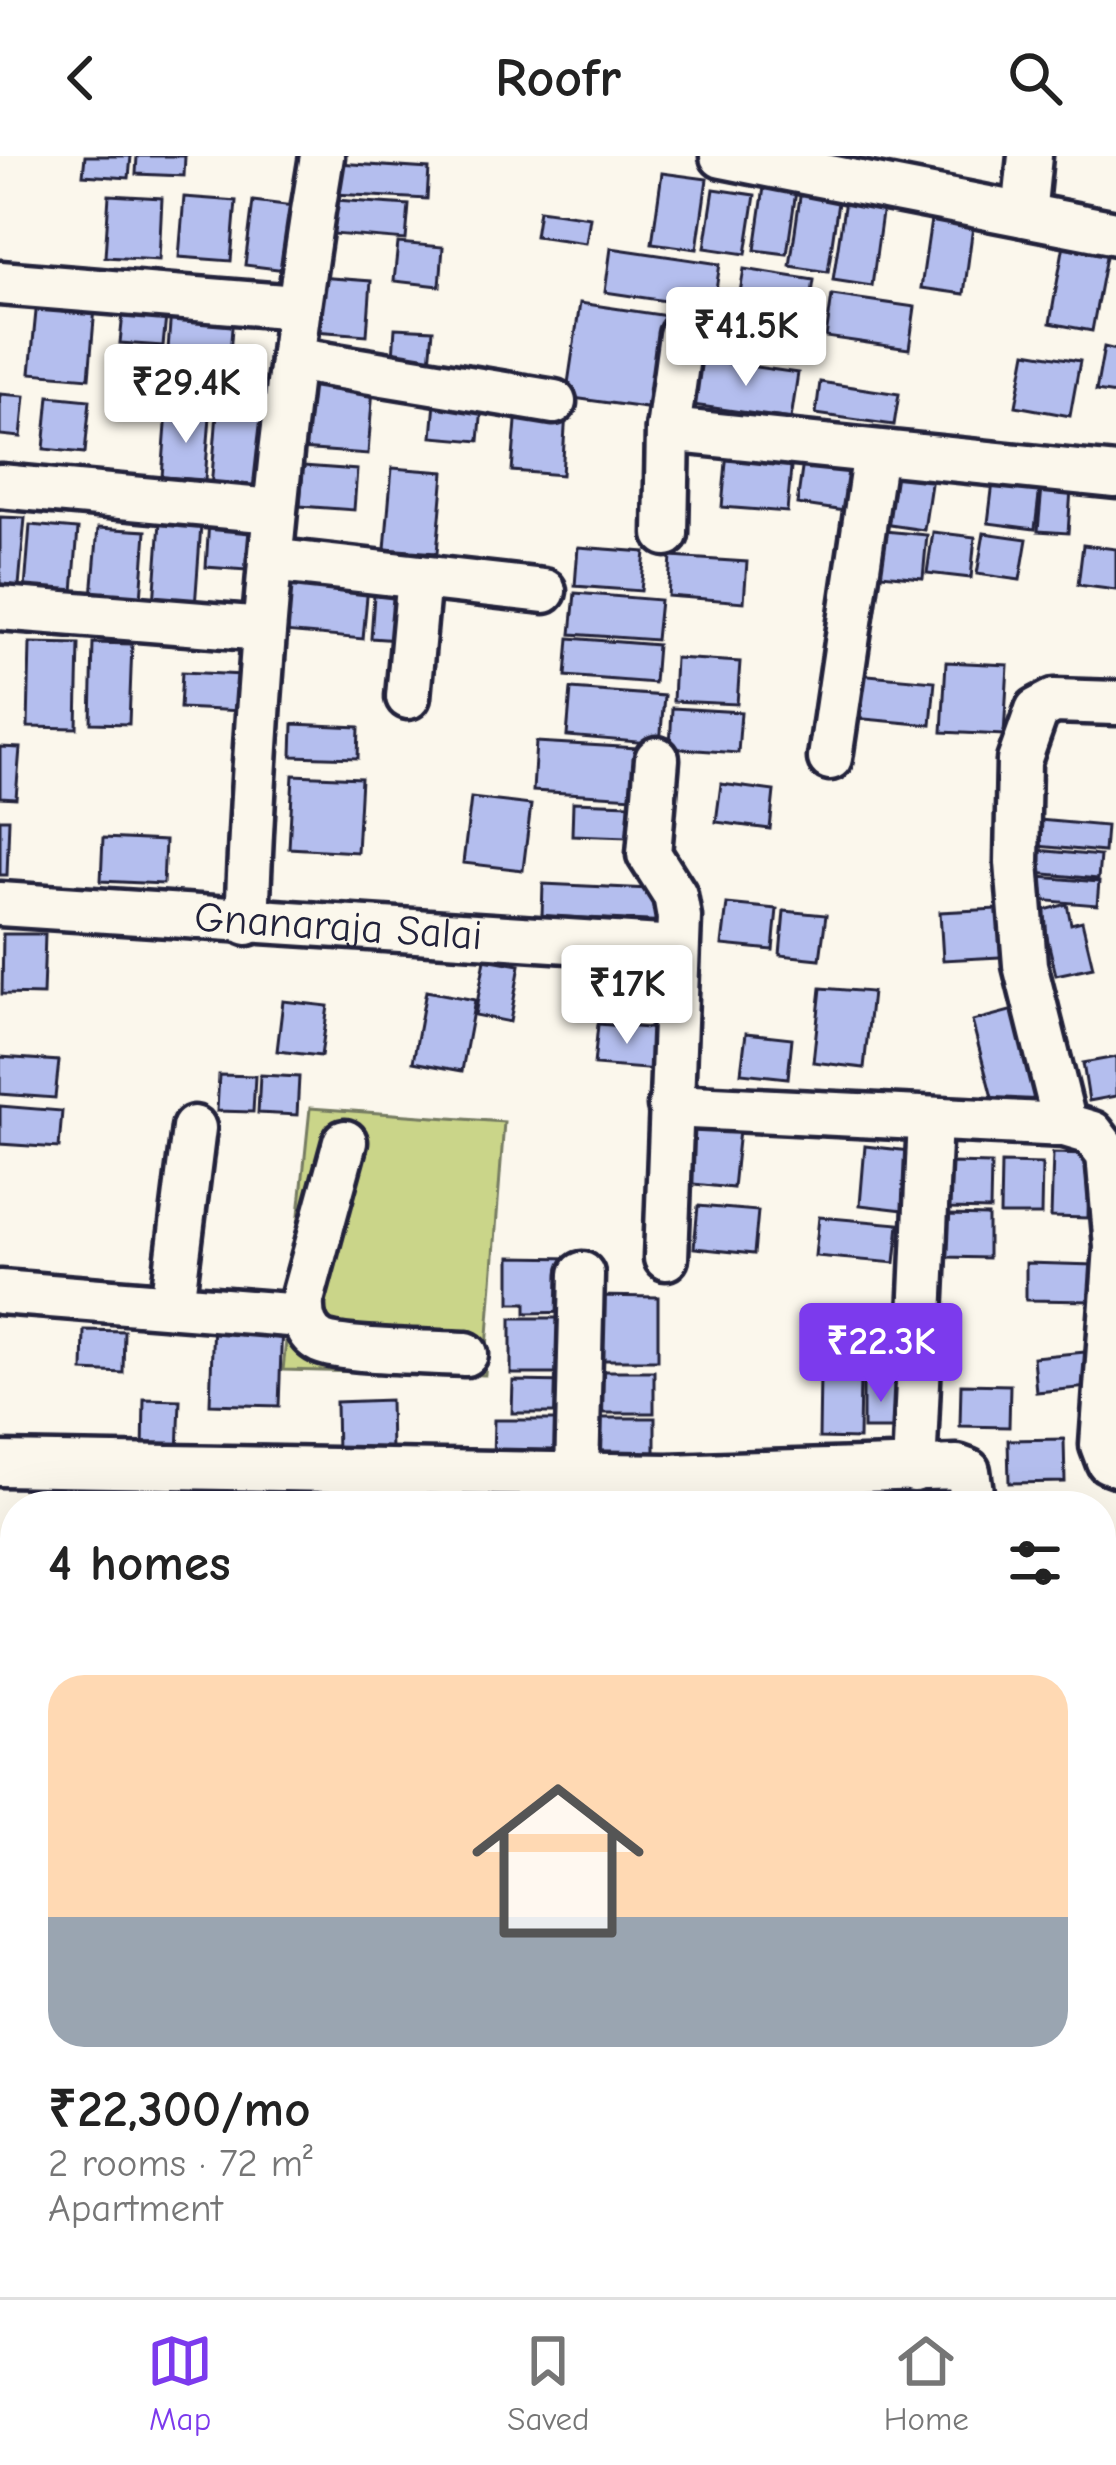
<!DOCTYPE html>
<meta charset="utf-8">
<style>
:root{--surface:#fff;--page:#f6f6f6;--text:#222;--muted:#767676;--line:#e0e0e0;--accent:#7c3aed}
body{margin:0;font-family:"Comic Neue",sans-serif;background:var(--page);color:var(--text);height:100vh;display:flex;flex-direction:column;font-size:45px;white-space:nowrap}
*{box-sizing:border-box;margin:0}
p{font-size:39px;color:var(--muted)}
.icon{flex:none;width:66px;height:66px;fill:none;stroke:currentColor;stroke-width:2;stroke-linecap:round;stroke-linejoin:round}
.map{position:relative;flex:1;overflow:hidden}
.details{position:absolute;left:0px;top:1335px;width:1116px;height:807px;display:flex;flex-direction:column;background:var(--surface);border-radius:48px 48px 0 0;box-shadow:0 12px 48px #0002}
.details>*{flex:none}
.price{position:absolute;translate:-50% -102px;padding:0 27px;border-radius:12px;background:#fff;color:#222;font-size:39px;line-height:78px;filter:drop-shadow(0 3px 6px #0008)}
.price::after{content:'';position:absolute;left:50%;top:72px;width:36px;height:27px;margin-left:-18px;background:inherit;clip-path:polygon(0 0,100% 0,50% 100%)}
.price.current{background:var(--accent);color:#fff}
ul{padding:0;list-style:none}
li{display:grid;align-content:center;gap:24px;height:636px;padding:0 48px}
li+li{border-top:3px solid var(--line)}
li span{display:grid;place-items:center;height:372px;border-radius:36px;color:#555}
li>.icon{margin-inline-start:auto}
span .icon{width:216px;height:216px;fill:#fffc;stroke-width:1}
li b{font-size:51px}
h2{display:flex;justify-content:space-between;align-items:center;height:144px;padding:0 48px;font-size:51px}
header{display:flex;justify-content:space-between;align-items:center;height:156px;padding:0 48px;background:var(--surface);font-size:54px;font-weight:700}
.tab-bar{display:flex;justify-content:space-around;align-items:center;height:168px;border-top:3px solid var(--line);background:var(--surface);font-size:33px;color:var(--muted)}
.tab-bar a{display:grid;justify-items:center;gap:6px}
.tab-bar .current{color:var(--accent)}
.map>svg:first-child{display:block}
.green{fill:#cad589;stroke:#767c62;stroke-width:3}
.building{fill:#b4beee;stroke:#22223b;stroke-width:3}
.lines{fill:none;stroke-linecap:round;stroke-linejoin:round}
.minor-casing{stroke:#22223b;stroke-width:51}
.minor{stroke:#fbf7ec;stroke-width:42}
.labels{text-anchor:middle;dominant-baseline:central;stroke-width:12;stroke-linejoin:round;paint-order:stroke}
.street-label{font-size:42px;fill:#22223b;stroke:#fbf7ec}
</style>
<header><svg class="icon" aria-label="back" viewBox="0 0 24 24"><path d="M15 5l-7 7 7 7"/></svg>Roofr<svg class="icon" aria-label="search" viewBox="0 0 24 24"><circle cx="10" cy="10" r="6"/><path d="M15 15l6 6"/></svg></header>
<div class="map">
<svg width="1116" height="2141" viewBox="0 0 1116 2141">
<rect width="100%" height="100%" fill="#fbf7ec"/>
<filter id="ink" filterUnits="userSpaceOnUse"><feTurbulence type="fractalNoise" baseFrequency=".00833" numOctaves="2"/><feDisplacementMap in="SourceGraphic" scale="24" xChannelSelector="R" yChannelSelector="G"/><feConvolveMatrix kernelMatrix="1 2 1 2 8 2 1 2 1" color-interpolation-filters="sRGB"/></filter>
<g filter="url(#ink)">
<path class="green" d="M310 952 504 966 485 1219 283 1214Z"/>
<path class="building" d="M85 0H131L129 22 83 19Z
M137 0H185L184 20 136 18Z
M337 7 429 13 427 43 335 38Z
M662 17 707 23 697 93 652 87Z
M764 31 796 35 787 98 755 94Z
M714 33 755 39 746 98 705 92Z
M801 34 839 39 828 116 790 110Z
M109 39 162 42 159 104 105 101Z
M184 41 236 45 231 105 179 101Z
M335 44 409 49 406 84 332 78Z
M845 44 883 50 872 130 833 124Z
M253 45 302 51 294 115 245 109Z
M539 54 590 61 586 87 535 80Z
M931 64 973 70 964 138 921 132Z
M398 87 443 91 440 130 394 125Z
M1064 88 1107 95 1092 175 1050 167Z
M611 92 720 108 713 152 605 136Z
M744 113 814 124 808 164 737 154Z
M318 121 371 125 367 179 314 175Z
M38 135 96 140 89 222 30 217Z
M832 139 915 151 909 193 826 181Z
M124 147 167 151 163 190 120 187Z
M580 147 674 161 660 254 566 241Z
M171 155 233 159 227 236 165 232Z
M395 172 433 174 429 218 392 216Z
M1104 191 1116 194V238L1096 235Z
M1026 196 1080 205 1070 260 1016 250Z
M700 203 798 217 791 263 693 249Z
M820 226 899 238 894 269 816 258Z
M305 227 373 232 368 298 300 293Z
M0 238 25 240 21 281 0 279Z
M49 240 90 244 85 297 44 293Z
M435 246 482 250 479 285 432 281Z
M517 253 566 256 562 319 512 315Z
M167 256 210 260 205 324 162 321Z
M217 257 271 261 265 336 211 333Z
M727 295 792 301 787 356 722 351Z
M804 299 866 307 858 357 797 348Z
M303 310 357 314 354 354 300 350Z
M392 312 444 316 437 397 385 393Z
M891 315 932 321 924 374 883 368Z
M993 326 1040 331 1035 373 988 367Z
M1042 331 1071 333 1068 377 1038 375Z
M0 361 25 362 19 430 0 428Z
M209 365 263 370 260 415 206 411Z
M160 366 201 369 195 451 154 448Z
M30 369 78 373 73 436 25 433Z
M98 372 146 375 141 443 92 440Z
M874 374 927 379 923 422 870 417Z
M933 376 975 381 971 422 927 417Z
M984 377 1027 383 1020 424 977 418Z
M1083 389 1116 393V434L1078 429Z
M578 391 645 396 641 435 575 430Z
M671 401 747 406 744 446 668 440Z
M287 423 368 430 363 483 283 476Z
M375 425 417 428 412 485 371 482Z
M575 437 660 444 656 484 571 478Z
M569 482 657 489 654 527 566 520Z
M30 487 79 488 77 572 28 571Z
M93 487 132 488 129 568 91 567Z
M675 502 740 506 737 548 673 545Z
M946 506 1008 509 1004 579 942 576Z
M182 516 243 519 242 555 180 552Z
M857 518 935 525 931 569 853 562Z
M571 533 664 540 660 588 567 580Z
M672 552 741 556 738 597 670 592Z
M293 568 359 571 358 602 292 600Z
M536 586 637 592 634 641 533 635Z
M0 591 20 592 16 642 0 641Z
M293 619 361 622 357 696 289 692Z
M721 628 774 635 770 673 716 666Z
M471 642 531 649 523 714 463 707Z
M573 646 630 648 628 681 572 679Z
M0 663H9L7 719H0Z
M1039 664 1106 670 1104 696 1037 690Z
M103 682 165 685 163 728 101 725Z
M1037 694 1100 700 1098 723 1035 717Z
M1039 721 1099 726 1097 749 1037 744Z
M543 728 671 734 670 766 542 760Z
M727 748 777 753 773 794 722 789Z
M1067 748 1071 768 1082 765 1093 811 1056 819 1041 755Z
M1017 752 1019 800 943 804 940 756Z
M784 755 826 759 820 803 780 799Z
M3 778H45L43 839 2 838Z
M596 799 656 807 650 855 589 846Z
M485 803 520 809 510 866 475 859Z
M821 832 872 836 864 912 813 906Z
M426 835 475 844 462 915 413 906Z
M283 845 328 850 321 900 277 895Z
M1025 851 1048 939 995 953 972 865Z
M598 868 660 873 657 914 594 909Z
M746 877 792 882 788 922 741 917Z
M0 901 59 905 55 942 0 938Z
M1116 901V940L1089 945 1083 907Z
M219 919 255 920 253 956 217 955Z
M260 919 299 921 297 959 258 957Z
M0 950 62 955 59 992 0 988Z
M688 969 739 974 733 1032 683 1027Z
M865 990 910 995 904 1054 860 1049Z
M1053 997 1089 998 1088 1062 1051 1061Z
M951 1007 991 1008 990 1054 949 1053Z
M1001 1007 1042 1008 1041 1059H1000Z
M698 1050 758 1055 754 1098 694 1092Z
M947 1059 988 1060V1102L946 1101Z
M819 1061 899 1068 895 1107 815 1100Z
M510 1101 576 1102V1156L526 1157V1147H510Z
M1026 1107 1095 1109V1145L1026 1144Z
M592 1140 658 1141V1204H592Z
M511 1162H575V1218H511Z
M822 1163 908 1172 904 1212 818 1203Z
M213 1164 282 1167 279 1250 210 1248Z
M84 1174 124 1175 123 1217 83 1215Z
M1096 1195 1100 1230 1036 1236 1033 1201Z
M600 1215H654V1257H600Z
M820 1218 860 1219 859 1283 819 1282Z
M513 1225 569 1226 568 1257H512Z
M863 1225 900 1226 898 1273H863Z
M961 1228 1010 1229 1009 1271 960 1270Z
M144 1243 180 1244 178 1298 143 1297Z
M390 1244 391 1297 337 1298 336 1246Z
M594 1262H655V1306H594Z
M494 1264H570L569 1302H493Z
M1064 1283 1065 1326 1009 1327 1008 1284Z
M427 1333V1350H365V1335Z
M128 1338 170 1341 169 1350H127Z
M770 1340 816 1342V1350H769Z
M820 1340 860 1341V1350H820Z
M691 1341 719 1342V1350H690Z
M8 1425 15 1426V1492H4Z
M6 1573H15V1613H6Z
M1111 1700 1116 1768 1101 1769V1701Z
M0 1705H11V1753H0Z
M0 1772H14V1822H0Z
M554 2127H589L588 2141H553Z
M618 2127H652L651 2141H617Z
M714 2127H748L747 2141H714Z
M757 2127H786V2141H756Z
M790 2127H819L818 2141H790Z
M824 2127H855L854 2141H823Z
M861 2127H891L890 2141H860Z
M939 2127 991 2129 990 2141H938Z"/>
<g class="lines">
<g class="minor-casing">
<g id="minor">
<path d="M722 0 1116 77"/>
<path d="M1024 59 1030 0"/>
<path d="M0 127 296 151"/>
<path d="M292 203 554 246"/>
<path d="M668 274 1116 320"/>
<path d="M0 330 274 355"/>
<path d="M666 378 668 274 681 179"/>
<path d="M270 404 544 435"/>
<path d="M0 452 264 473"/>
<path d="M408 541 419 421"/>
<path d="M830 602 875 296"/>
<path d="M657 603 649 698 675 739 679 761 666 1102"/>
<path id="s1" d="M0 748 676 792"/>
<path d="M247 767C257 510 279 254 322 0"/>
<path d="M670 950 1065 969 1092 977 1108 998 1116 1091 1102 1289 1108 1305 1116 1308"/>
<path d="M1065 969 1025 809 1017 706 1019 605 1037 554 1054 545 1116 547"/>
<path d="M345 986 302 1144C301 1160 305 1178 321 1186 343 1196 436 1196 466 1198"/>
<path d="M0 1136 301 1160"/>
<path d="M172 1149 194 972"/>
<path d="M0 1308 668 1320 957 1311 968 1315 973 1350"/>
<path d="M914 1314 930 964"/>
<path d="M577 1319 582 1118"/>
<path d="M0 1541H15"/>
<path d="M1101 1665 1116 1664"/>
<path d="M51 2134 246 2135V2141"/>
<path d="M246 2135 439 2132"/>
<path d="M525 2141V2127"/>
</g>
</g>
<use href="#minor" class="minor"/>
</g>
</g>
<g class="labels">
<g class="street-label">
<text stroke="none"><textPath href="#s1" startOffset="339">Gnanaraja Salai</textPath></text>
</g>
</g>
</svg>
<b class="price" style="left:746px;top:233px">₹41.5K</b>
<b class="price" style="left:186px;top:290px">₹29.4K</b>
<b class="price" style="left:627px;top:891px">₹17K</b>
<b class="price current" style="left:881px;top:1249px">₹22.3K</b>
<section class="details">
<h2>4 homes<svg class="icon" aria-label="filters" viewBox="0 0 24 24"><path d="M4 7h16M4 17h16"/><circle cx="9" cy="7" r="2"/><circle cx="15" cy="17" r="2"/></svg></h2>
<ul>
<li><span style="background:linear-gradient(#ffd9b3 65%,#9aa5b1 0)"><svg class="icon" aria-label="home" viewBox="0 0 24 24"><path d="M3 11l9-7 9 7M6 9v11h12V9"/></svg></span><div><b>₹22,300/mo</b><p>2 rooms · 72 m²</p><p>Apartment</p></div></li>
</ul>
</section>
</div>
<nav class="tab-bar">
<a class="current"><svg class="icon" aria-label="map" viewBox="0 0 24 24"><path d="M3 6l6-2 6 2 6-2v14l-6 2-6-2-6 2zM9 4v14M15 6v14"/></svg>Map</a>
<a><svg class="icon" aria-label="saved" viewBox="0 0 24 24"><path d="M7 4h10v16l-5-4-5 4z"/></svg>Saved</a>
<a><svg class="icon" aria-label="home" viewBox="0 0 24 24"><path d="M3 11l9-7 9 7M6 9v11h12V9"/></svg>Home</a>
</nav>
